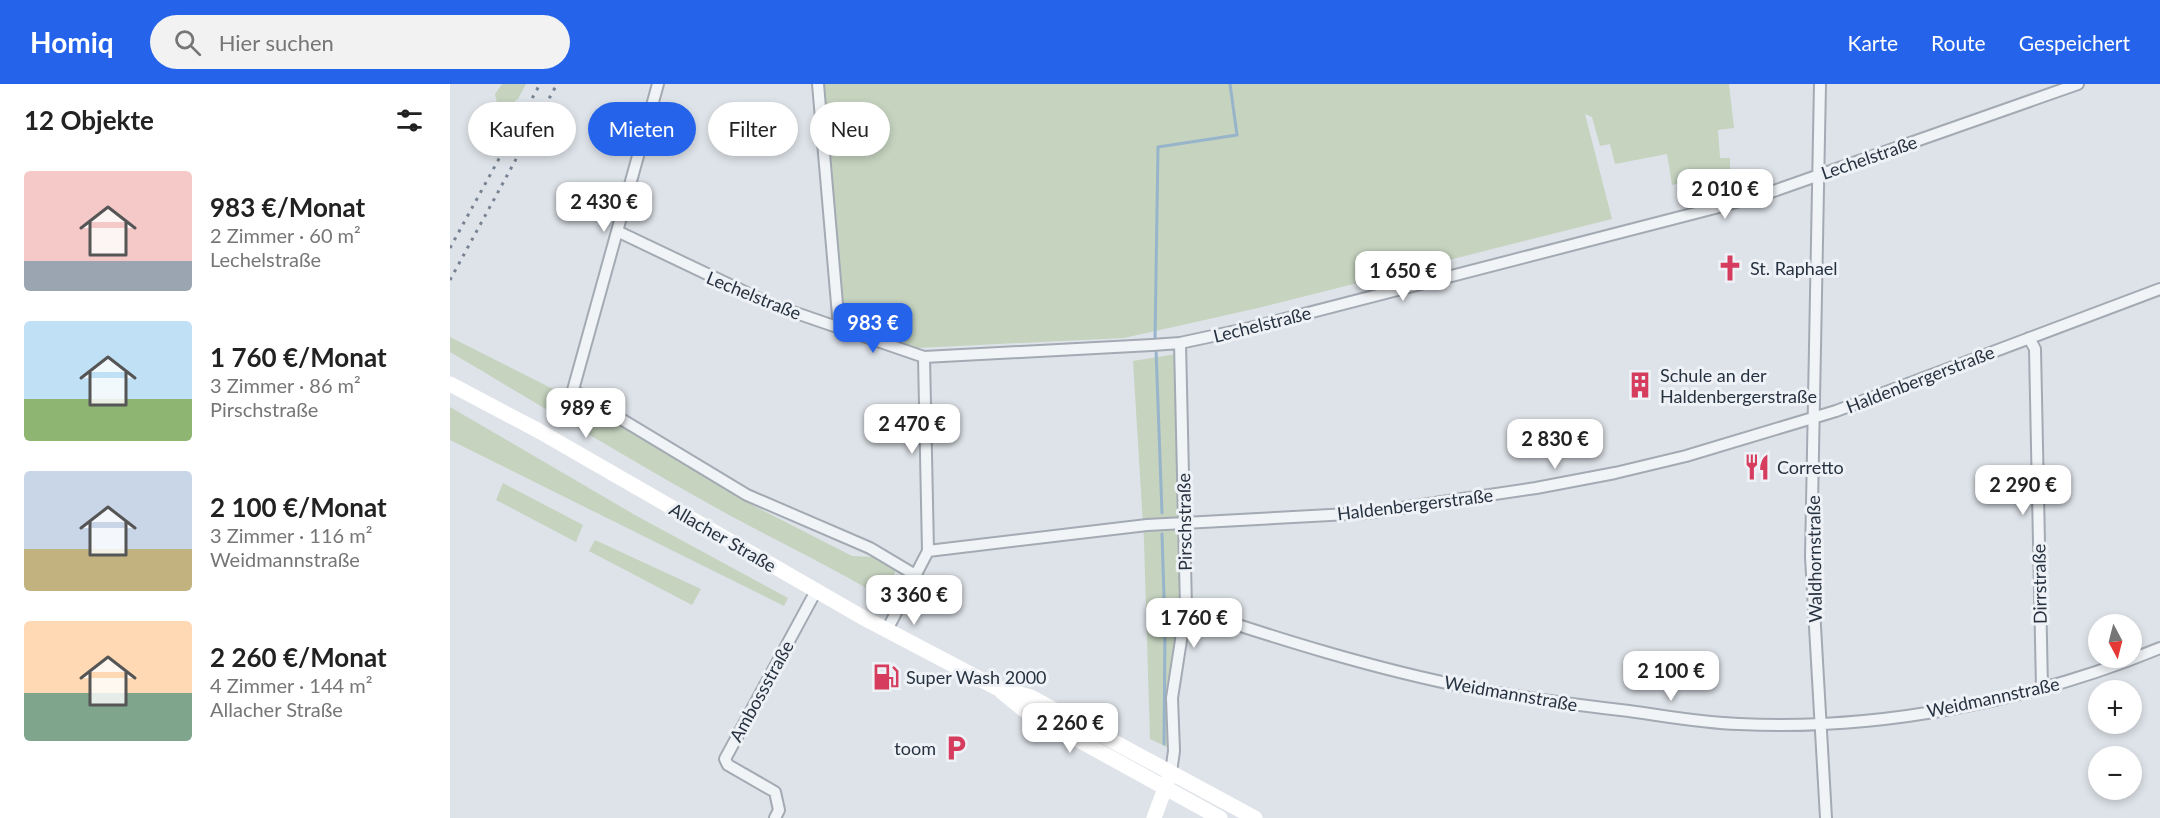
<!DOCTYPE html>
<html lang="de">
<meta charset="utf-8">
<style>
:root{--surface:#fff;--page:#f2f2f2;--text:#222;--muted:#767676;--accent:#2563eb}
body{margin:0;font-family:Lato,sans-serif;background:var(--page);color:var(--text);height:100vh;display:flex;flex-direction:column;font-size:22px;white-space:nowrap}
*{box-sizing:border-box;margin:0}
p{font-size:20px;color:var(--muted)}
.icon{flex:none;width:33px;height:33px;fill:none;stroke:currentColor;stroke-width:2;stroke-linecap:round;stroke-linejoin:round}
.map{position:relative;flex:1;overflow:hidden}
.panel{display:flex;flex-direction:column;background:var(--surface);width:450px}
.panel>*{flex:none}
.guide{position:absolute;left:18px;top:18px;width:570px;height:54px;display:flex;gap:12px}
.needle{width:39px;rotate:173deg}
.controls{position:absolute;left:1638px;top:530px;display:grid;gap:12px}
.controls a{display:grid;place-items:center;width:54px;height:54px;border-radius:50%;background:var(--surface);box-shadow:0 3px 9px #0003;font-size:30px}
.price{position:absolute;translate:-50% -51px;padding:0 14px;border-radius:12px;background:#fff;color:#222;font-size:20px;line-height:39px;filter:drop-shadow(0 2px 3px #0008)}
.price::after{content:'';position:absolute;left:50%;top:36px;width:18px;height:14px;margin-left:-9px;background:inherit;clip-path:polygon(0 0,100% 0,50% 100%)}
.price.active{background:var(--accent);color:#fff}
ul{padding:0;list-style:none}
li{display:flex;align-items:center;gap:18px;height:150px;padding:0 24px}
li span{display:grid;place-items:center;flex:none;width:168px;height:120px;border-radius:6px;color:#555}
li>.icon{margin-inline-start:auto}
span .icon{width:72px;height:72px;fill:#fffc;stroke-width:1}
li b{font-size:26px}
h2{display:flex;justify-content:space-between;align-items:center;height:72px;padding:0 24px;font-size:26px}
.chip{padding:0 21px;border-radius:27px;background:var(--surface);box-shadow:0 3px 9px #0003;font-size:21px;line-height:54px}
.chip.active{background:var(--accent);color:#fff}
header{display:flex;align-items:center;gap:36px;box-sizing:border-box;height:84px;padding:0 30px;background:var(--accent);color:#fff}
header strong{font-size:28px}
nav{display:flex;gap:33px;margin-inline-start:auto;font-size:21px}
.search{width:420px;height:54px;background:var(--page);display:flex;align-items:center;gap:15px;box-sizing:border-box;padding:0 21px;border-radius:33px;color:var(--muted);font-size:22px}
main{display:flex;flex:1;min-height:0}
.map>svg:first-child{display:block}
.green{fill:#c5d3bf}
.lines{fill:none;stroke-linecap:round;stroke-linejoin:round}
.stream{stroke:#97b4cb;stroke-width:3}
.street-casing{stroke:#a3aab3;stroke-width:14}
.street{stroke:#f1f4f7;stroke-width:10}
.secondary{stroke:#fff;stroke-width:15}
.rail{stroke:#778393;stroke-width:3;stroke-dasharray:3 6;stroke-linecap:butt}
.labels{text-anchor:middle;dominant-baseline:central;stroke-width:6;stroke-linejoin:round;paint-order:stroke}
.street-label{font-size:18px;fill:#273240;stroke:#eef2f6}
.poi-label{font-size:18px;fill:#273240;stroke:#eef2f6;text-anchor:start}
</style>
<header>
<strong>Homiq</strong>
<div class="search"><svg class="icon" aria-label="search" viewBox="0 0 24 24"><circle cx="10" cy="10" r="6"/><path d="M15 15l6 6"/></svg>Hier suchen</div>
<nav><a>Karte</a><a>Route</a><a>Gespeichert</a></nav>
</header>
<main>
<section class="panel">
<h2>12 Objekte<svg class="icon" aria-label="filters" viewBox="0 0 24 24"><path d="M4 7h16M4 17h16"/><circle cx="9" cy="7" r="2"/><circle cx="15" cy="17" r="2"/></svg></h2>
<ul>
<li><span style="background:linear-gradient(#f6c9c9 75%,#9aa5b1 0)"><svg class="icon" aria-label="home" viewBox="0 0 24 24"><path d="M3 11l9-7 9 7M6 9v11h12V9"/></svg></span><div><b>983 €/Monat</b><p>2 Zimmer · 60 m²</p><p>Lechelstraße</p></div></li>
<li><span style="background:linear-gradient(#bfe0f5 65%,#8fb573 0)"><svg class="icon" aria-label="home" viewBox="0 0 24 24"><path d="M3 11l9-7 9 7M6 9v11h12V9"/></svg></span><div><b>1 760 €/Monat</b><p>3 Zimmer · 86 m²</p><p>Pirschstraße</p></div></li>
<li><span style="background:linear-gradient(#c9d6e8 65%,#c2b280 0)"><svg class="icon" aria-label="home" viewBox="0 0 24 24"><path d="M3 11l9-7 9 7M6 9v11h12V9"/></svg></span><div><b>2 100 €/Monat</b><p>3 Zimmer · 116 m²</p><p>Weidmannstraße</p></div></li>
<li><span style="background:linear-gradient(#ffd9b3 60%,#7fa58c 0)"><svg class="icon" aria-label="home" viewBox="0 0 24 24"><path d="M3 11l9-7 9 7M6 9v11h12V9"/></svg></span><div><b>2 260 €/Monat</b><p>4 Zimmer · 144 m²</p><p>Allacher Straße</p></div></li>
</ul>
</section>
<div class="map">
<svg width="1710" height="734" viewBox="0 0 1710 734">
<rect width="100%" height="100%" fill="#dee3e9"/>
<path class="green" d="M52 0H76L68 15 49 29 45 10Z
M372 0H1279L1284 44 1268 46 1270 74H1280V88L1222 101 1217 70 1165 80 1160 60 1150 62 1142 33 1135 30 1162 135 808 224 674 254 467 264 393 235Z
M0 253 103 305 120 309 302 421 402 472 425 473 447 483 438 506 428 511C380 482 329 458 279 431 185 379 93 323 0 268Z
M726 270 733 525 719 664 700 655 694 457 683 277Z
M0 323 185 431 338 514 334 522 0 356Z
M53 399 133 441 126 458 46 416Z
M145 456 251 505 242 521 139 467Z"/>
<g class="lines">
<path class="stream" d="M705 256 708 63 787 51 780 0
M706 265 712 429
M712 450 715 544 714 660"/>
<g class="street-casing">
<path id="street" d="M208 0 123 306 297 411 420 464 467 492
M368 0 389 243
M1370 0 1361 473 1376 734
M169 148 320 220 474 273 702 261 730 259 800 244 1265 124 1321 108 1628 0
M1579 254 1585 265 1592 604
M478 467 697 441 917 429 1086 404 1165 389 1236 372 1386 327 1710 205
M736 524C829 555 924 585 1021 604 1073 614 1126 621 1179 627 1215 632 1252 639 1289 640 1428 647 1582 617 1710 564
M437 546 478 467 474 273
M721 688 724 667 722 614 736 524 730 259
M325 734 329 726 325 708 278 681 275 675 366 507"/>
</g>
<use href="#street" class="street"/>
<path class="secondary" d="M0 300 89 347 412 533 547 604 581 613 805 734
M552 608 574 626 770 734
M704 734 718 696"/>
<path class="rail" d="M0 164 90 0
M0 196 107 0"/>
</g>
<defs>
<g id="church-bare" transform="scale(2.07)"><path d="M-1.2-6h2.4v3.5h3.3v2.4h-3.3V6h-2.4V-.1h-3.3v-2.4h3.3Z" fill="#d53c5d" stroke="#eef2f6" stroke-width="2.5" paint-order="stroke"/></g>
<g id="building-bare" transform="scale(2.07)"><path d="M-4-6H4V6H1V3H-1V6H-4ZM-2.5-4.3h1.7v1.8h-1.7ZM.8-4.3h1.7v1.8H.8ZM-2.5-1h1.7V.8h-1.7ZM.8-1h1.7V.8H.8Z" fill="#d53c5d" stroke="#eef2f6" stroke-width="2.5" paint-order="stroke"/></g>
<g id="restaurant-bare" transform="scale(2.07)"><path d="M-5-6h1v4h1v-4h1v4h1v-4h1v5L-1.5 .5V6h-2V.5L-5-1ZM5-6V6H3V1.5H1.5Q1.5-4 5-6Z" fill="#d53c5d" stroke="#eef2f6" stroke-width="2.5" paint-order="stroke"/></g>
<g id="fuel-bare" transform="scale(2.07)"><path d="M-5.5-6h7V0h2V4h1.3V-2.5L3-4.5l.8-.8L6-3V5H2.5V1h-1V6h-7ZM-4.2-4.7v3.2H.2V-4.7Z" fill="#d53c5d" stroke="#eef2f6" stroke-width="2.5" paint-order="stroke"/></g>
<g id="parking-bare" transform="scale(2.07)"><path d="M-3.5-5.5H1a3.5 3.5 0 0 1 0 7H-1V5.5H-3.5ZM-1-3.4V-.6H.8a1.4 1.4 0 0 0 0-2.8Z" fill="#d53c5d" stroke="#eef2f6" stroke-width="2.5" paint-order="stroke"/></g>
</defs>
<g fill-rule="evenodd">
<use href="#church-bare" x="1280" y="184"/>
<use href="#building-bare" x="1190" y="301"/>
<use href="#restaurant-bare" x="1307" y="383"/>
<use href="#fuel-bare" x="436" y="593"/>
<use href="#parking-bare" x="506" y="664"/>
</g>
<g class="labels">
<g class="street-label">
<text transform="translate(1419 73) rotate(-19)">Lechelstraße</text>
<text transform="translate(304 211) rotate(22)">Lechelstraße</text>
<text transform="translate(812 240) rotate(-14)">Lechelstraße</text>
<text transform="translate(1470 295) rotate(-21)">Haldenbergerstraße</text>
<text transform="translate(965 420) rotate(-7)">Haldenbergerstraße</text>
<text transform="translate(734 438) rotate(-91)">Pirschstraße</text>
<text transform="translate(273 453) rotate(30)">Allacher Straße</text>
<text transform="translate(1364 475) rotate(-91)">Waldhornstraße</text>
<text transform="translate(1589 500) rotate(-91)">Dirrstraße</text>
<text transform="translate(311 607) rotate(-61)">Ambossstraße</text>
<text transform="translate(1061 609) rotate(10)">Weidmannstraße</text>
<text transform="translate(1543 613) rotate(-12)">Weidmannstraße</text>
</g>
<g class="poi-label">
<text x="1300" y="184">St. Raphael</text>
<text x="1210" y="291">Schule an der<tspan x="1210" dy="21">Haldenbergerstraße</tspan></text>
<text x="1327" y="383">Corretto</text>
<text x="456" y="593">Super Wash 2000</text>
<text x="486" y="664" text-anchor="end">toom</text>
</g>
</g>
</svg>
<div class="controls">
<a><svg class="needle" viewBox="-14 -14 28 28"><path d="M0-13l5 13h-10z" fill="#e53935"/><path d="M0 13l5-13h-10z" fill="#767676"/></svg></a>
<a>+</a>
<a>−</a>
</div>
<b class="price" style="left:1275px;top:136px">2 010 €</b>
<b class="price" style="left:154px;top:149px">2 430 €</b>
<b class="price" style="left:953px;top:218px">1 650 €</b>
<b class="price active" style="left:423px;top:270px">983 €</b>
<b class="price" style="left:136px;top:355px">989 €</b>
<b class="price" style="left:462px;top:371px">2 470 €</b>
<b class="price" style="left:1105px;top:386px">2 830 €</b>
<b class="price" style="left:1573px;top:432px">2 290 €</b>
<b class="price" style="left:464px;top:542px">3 360 €</b>
<b class="price" style="left:744px;top:565px">1 760 €</b>
<b class="price" style="left:1221px;top:618px">2 100 €</b>
<b class="price" style="left:620px;top:670px">2 260 €</b>
<div class="guide">
<a class="chip">Kaufen</a>
<a class="chip active">Mieten</a>
<a class="chip">Filter</a>
<a class="chip">Neu</a>
</div>
</div>
</main>
